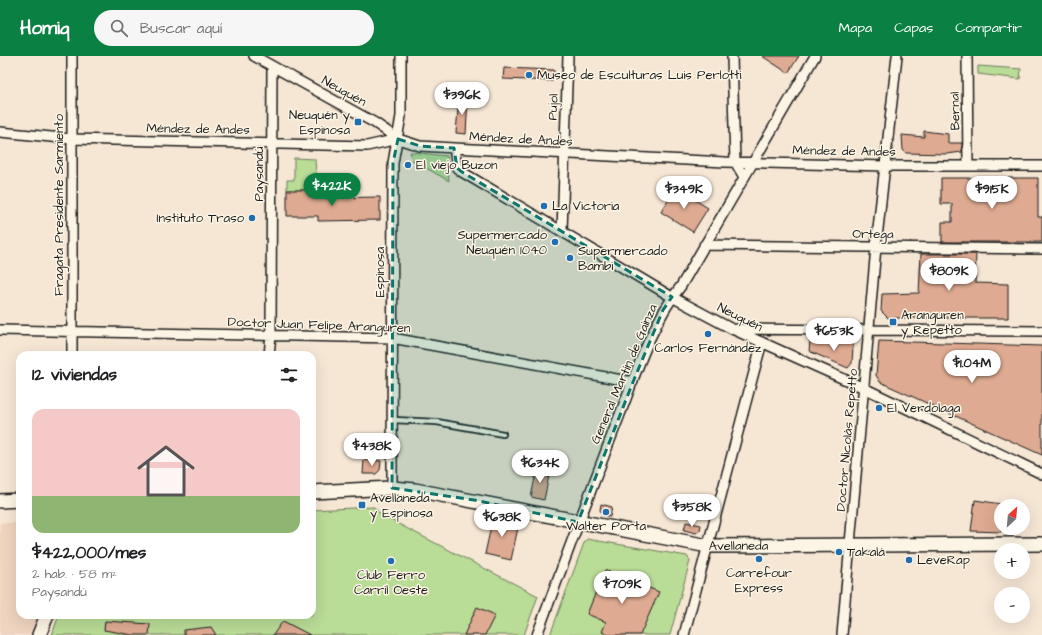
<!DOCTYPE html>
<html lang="es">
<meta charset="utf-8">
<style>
:root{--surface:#fff;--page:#f6f6f6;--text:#202124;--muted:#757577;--line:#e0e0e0;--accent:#0b8043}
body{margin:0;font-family:"Architects Daughter",sans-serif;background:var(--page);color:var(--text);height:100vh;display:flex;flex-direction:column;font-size:15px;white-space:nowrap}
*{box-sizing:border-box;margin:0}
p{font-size:13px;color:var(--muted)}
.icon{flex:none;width:22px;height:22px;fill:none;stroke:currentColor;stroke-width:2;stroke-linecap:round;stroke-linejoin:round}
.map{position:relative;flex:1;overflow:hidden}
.sheet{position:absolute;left:16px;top:295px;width:300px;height:268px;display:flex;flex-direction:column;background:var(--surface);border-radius:12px;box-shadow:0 4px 16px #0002}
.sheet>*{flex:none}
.needle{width:26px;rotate:26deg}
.controls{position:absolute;left:994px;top:443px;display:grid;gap:8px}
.controls a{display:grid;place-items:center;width:36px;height:36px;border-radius:50%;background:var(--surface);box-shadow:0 4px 16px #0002;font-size:20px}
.price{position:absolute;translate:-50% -34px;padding:0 9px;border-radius:14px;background:#fff;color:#222;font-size:13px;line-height:26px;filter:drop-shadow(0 1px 2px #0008)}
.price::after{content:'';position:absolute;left:50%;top:24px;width:12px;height:9px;margin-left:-6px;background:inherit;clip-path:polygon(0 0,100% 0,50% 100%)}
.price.current{background:var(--accent);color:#fff}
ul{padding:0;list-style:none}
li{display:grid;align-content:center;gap:8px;height:212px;padding:0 16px}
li+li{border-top:1px solid var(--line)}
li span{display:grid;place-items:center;height:124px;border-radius:12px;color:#555}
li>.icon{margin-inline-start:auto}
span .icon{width:72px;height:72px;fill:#fffc;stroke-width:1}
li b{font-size:17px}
h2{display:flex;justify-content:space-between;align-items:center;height:48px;padding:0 16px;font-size:17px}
header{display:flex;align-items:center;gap:24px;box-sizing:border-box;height:56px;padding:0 20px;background:var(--accent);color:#fff}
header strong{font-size:19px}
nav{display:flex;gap:22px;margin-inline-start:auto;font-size:14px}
.search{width:280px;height:36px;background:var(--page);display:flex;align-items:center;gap:10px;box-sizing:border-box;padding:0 14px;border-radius:22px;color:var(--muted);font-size:15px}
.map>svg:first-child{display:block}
.built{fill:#efd4c0}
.green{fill:#b9dc96;stroke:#6a7c59}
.building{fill:#deaa91;stroke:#1c1c1c}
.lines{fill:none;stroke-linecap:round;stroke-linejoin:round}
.lane-casing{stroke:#1c1c1c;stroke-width:8}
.street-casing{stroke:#1c1c1c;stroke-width:12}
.secondary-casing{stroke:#1c1c1c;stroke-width:16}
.lane{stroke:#fcf5e5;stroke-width:4.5}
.street{stroke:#fcf5e5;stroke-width:9}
.secondary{stroke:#fcf5e5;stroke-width:13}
.marked{fill:#0f766e;fill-opacity:0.2;stroke:#0f766e;stroke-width:3;stroke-dasharray:8 5;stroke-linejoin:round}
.poi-dot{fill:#1f6fb2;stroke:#fcf5e5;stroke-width:1.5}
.labels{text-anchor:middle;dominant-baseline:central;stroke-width:3;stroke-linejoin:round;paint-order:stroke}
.poi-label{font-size:13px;fill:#1c1c1c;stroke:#fcf5e5;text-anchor:start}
.street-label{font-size:13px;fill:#1c1c1c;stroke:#fcf5e5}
</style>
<header>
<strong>Homiq</strong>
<div class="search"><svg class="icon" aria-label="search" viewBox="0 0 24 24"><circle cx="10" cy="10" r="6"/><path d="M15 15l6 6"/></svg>Buscar aquí</div>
<nav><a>Mapa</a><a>Capas</a><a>Compartir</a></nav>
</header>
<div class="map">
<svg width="1042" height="579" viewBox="0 0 1042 579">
<rect width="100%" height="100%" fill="#f6e6d4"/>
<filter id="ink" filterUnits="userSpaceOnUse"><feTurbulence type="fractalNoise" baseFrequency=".025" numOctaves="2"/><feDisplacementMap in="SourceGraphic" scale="8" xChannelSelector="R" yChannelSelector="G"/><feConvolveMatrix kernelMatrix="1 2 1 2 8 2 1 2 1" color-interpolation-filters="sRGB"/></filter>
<g filter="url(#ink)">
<path class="built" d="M0 467H20V559H39L33 579H0Z"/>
<path class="green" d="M978 10 1021 13 1020 23 978 18Z
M410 96 447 100 449 125 412 104Z
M294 102 315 103 317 134H287V124H294Z
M374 451 381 459 538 540 524 579H52L59 559H312V454Z
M587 483 687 500 690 505 670 579H550L584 487Z"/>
<path class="building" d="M762 0H799L788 17Z
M504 12 554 14 553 25 503 23Z
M459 41H468L466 78 456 77Z
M924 75 948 78V87H962V96L947 98 906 97 903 94 902 79 924 81Z
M941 122H1038V161H1042V186H942V166H952V148H941Z
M676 132 708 152 693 176 661 156Z
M287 134H317V142L380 141V164L318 165V160H287Z
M921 198H976L975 227 1008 228V262H888L881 255 882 238 919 237Z
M810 285 849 286 853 290 852 307 848 312 809 295Z
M879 285 1042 290V399L880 326 876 319Z
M364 404 381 405 380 414 376 418H363Z
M537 412 550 415 544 444 531 441Z
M975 444 1001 448V476L971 475Z
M601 448 612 451 610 461 603 459 600 454Z
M493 461 519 467 511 504 485 498Z
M686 466 701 469 700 474 696 477 684 474Z
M605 514 659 536 640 579H609L602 576 606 566 587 558Z
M477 551 495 559 485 579H464Z
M105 565 150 568 149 579H133L104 574Z
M283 565 310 579H273Z
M211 571 216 579H184V574Z"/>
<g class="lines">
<g class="lane-casing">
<path id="lane" d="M393 364 437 366 503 378"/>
</g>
<g class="street-casing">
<path id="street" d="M254 0 375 67 398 83
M732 0 735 106 744 121
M967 0 968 110
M0 76 72 83 367 90 398 83 420 90 454 92 725 106 885 110H1042
M454 92 457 112 462 116 672 241 732 273 864 332 1042 418
M562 175 568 0
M704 189 1042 193
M737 273 1042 275
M0 274 392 282 633 326
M72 299V0
M269 299 271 279 272 10
M392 432 393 107 401 60V0
M537 579C564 506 591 433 619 361 636 317 652 266 681 230L815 0
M684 579 762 286
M842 579 876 191 897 0"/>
</g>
<g class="secondary-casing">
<g id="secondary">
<path id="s1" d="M312 436 392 432 415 434 708 490 1042 488"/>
<path d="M0 445 20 444"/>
<path d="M39 579 47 559"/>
</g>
</g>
<use href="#lane" class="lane"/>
<use href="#street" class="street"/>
<use href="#secondary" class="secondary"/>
</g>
</g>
<path class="marked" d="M398 83 420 90 454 92 457 112 462 116 672 241 663 254 633 326 578 466 474 444 392 432 393 107Z"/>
<g class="poi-dot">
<circle cx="529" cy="19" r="4"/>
<rect x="354" y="62" width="8" height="8" rx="2"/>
<circle cx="408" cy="109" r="4"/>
<circle cx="544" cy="150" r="4"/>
<circle cx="252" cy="162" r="4"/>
<circle cx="555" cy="186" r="4"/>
<circle cx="570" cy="202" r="4"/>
<rect x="889" y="262" width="8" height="8" rx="2"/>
<circle cx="708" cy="278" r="4"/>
<circle cx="879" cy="352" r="4"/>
<rect x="358" y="445" width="8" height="8" rx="2"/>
<circle cx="606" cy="456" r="4"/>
<circle cx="839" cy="496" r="4"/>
<circle cx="759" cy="503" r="4"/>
<circle cx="909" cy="504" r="4"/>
<circle cx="391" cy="505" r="4"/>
</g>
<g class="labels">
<g class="poi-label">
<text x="537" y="19">Museo de Esculturas Luis Perlotti</text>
<text x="350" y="59" text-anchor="end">Neuquén y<tspan x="350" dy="15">Espinosa</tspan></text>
<text x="416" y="109">El viejo Buzon</text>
<text x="552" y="150">La Victoria</text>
<text x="244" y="162" text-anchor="end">Instituto Traso</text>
<text x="547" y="179" text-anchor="end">Supermercado<tspan x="547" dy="15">Neuquén 1040</tspan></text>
<text x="578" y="195">Supermercado<tspan x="578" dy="15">Bambi</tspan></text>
<text x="901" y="259">Aranguren<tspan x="901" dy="15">y Repetto</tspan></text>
<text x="708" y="292" text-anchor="middle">Carlos Fernández</text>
<text x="887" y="352">El Verdolaga</text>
<text x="370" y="442">Avellaneda<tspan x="370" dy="15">y Espinosa</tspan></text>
<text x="606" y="470" text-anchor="middle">Walter Porta</text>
<text x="847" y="496">Takalá</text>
<text x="917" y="504">LeveRap</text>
<text x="759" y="517" text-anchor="middle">Carrefour<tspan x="759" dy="15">Express</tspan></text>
<text x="391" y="519" text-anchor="middle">Club Ferro<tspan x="391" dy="15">Carril Oeste</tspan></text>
</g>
<g class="street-label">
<text transform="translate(344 35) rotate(29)">Neuquén</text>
<text transform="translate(553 51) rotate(-88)">Pujol</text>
<text transform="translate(955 55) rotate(-91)">Bernal</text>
<text transform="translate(198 73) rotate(1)">Méndez de Andes</text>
<text transform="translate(521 83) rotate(3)">Méndez de Andes</text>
<text transform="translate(844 95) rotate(1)">Méndez de Andes</text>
<text transform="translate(259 118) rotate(-90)">Paysandú</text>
<text transform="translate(59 149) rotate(-90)">Fragata Presidente Sarmiento</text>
<text transform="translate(873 178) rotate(1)">Ortega</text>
<text transform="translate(380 216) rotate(-90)">Espinosa</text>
<text transform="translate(740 261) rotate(26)">Neuquén</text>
<text transform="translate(319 269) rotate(2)">Doctor Juan Felipe Aranguren</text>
<text transform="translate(624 318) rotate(-67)">General Martín de Gainza</text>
<text transform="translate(847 384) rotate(-85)">Doctor Nicolás Repetto</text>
<text stroke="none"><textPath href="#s1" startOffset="432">Avellaneda</textPath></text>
</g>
</g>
</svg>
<div class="controls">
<a><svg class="needle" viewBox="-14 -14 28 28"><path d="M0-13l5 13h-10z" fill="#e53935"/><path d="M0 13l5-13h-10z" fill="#757577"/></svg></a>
<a>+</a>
<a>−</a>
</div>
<b class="price" style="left:462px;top:60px">$396K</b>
<b class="price current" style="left:332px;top:151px">$422K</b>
<b class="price" style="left:684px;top:154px">$349K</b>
<b class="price" style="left:992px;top:154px">$915K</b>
<b class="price" style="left:949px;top:236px">$809K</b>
<b class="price" style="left:834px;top:296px">$653K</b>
<b class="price" style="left:972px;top:328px">$1.04M</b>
<b class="price" style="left:372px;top:411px">$438K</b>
<b class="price" style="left:540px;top:428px">$634K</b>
<b class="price" style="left:692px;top:472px">$358K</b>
<b class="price" style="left:502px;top:482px">$638K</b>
<b class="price" style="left:622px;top:549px">$709K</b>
<section class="sheet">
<h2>12 viviendas<svg class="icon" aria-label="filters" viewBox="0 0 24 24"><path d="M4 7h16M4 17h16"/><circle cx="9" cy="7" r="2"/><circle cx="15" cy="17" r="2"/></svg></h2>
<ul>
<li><span style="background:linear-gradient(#f6c9c9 70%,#8fb573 0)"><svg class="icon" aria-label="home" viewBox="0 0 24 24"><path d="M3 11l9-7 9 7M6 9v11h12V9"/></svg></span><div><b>$422,000/mes</b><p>2 hab. · 58 m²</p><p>Paysandú</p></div></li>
</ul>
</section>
</div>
